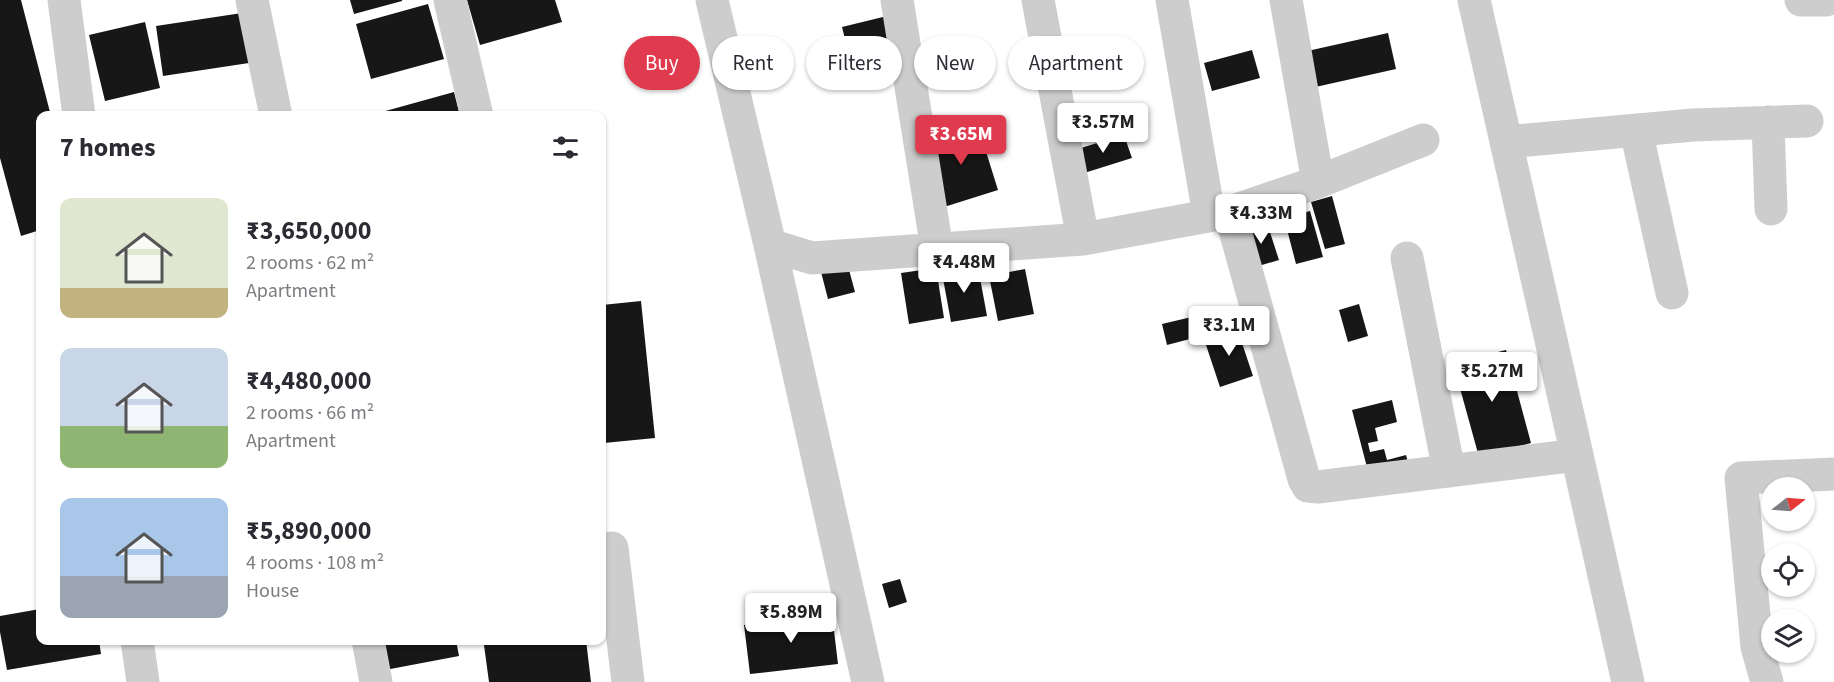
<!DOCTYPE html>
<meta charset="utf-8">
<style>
:root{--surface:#fff;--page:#f7f7f7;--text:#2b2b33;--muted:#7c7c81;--accent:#df3a4d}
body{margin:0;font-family:"Source Sans 3",sans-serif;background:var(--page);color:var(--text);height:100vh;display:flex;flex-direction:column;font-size:22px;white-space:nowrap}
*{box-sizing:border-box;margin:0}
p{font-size:20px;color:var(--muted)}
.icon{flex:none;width:33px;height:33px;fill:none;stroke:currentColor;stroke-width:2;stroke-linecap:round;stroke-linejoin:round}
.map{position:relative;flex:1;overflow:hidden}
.drawer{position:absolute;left:36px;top:111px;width:570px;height:534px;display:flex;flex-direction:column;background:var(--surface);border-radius:12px;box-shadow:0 2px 4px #0004}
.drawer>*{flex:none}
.hud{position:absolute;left:624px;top:36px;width:570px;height:54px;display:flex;gap:12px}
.needle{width:39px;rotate:73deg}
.controls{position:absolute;left:1761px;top:477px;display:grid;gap:12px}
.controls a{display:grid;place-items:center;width:54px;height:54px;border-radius:50%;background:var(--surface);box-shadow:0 2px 4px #0004;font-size:30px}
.price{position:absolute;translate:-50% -51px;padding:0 14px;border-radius:6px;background:#fff;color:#222;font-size:20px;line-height:39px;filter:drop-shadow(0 2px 3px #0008)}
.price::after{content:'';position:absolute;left:50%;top:36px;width:18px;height:14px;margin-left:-9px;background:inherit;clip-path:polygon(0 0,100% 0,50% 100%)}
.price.selected{background:var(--accent);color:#fff}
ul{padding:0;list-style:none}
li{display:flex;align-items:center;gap:18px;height:150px;padding:0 24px}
li span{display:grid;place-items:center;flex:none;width:168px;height:120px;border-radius:12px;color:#555}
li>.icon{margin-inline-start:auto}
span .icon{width:72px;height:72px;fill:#fffc;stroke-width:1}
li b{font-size:26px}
h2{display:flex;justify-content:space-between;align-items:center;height:72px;padding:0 24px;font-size:26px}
.tag{padding:0 21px;border-radius:27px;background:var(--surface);box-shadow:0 2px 4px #0004;font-size:21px;line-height:54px}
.tag.selected{background:var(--accent);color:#fff}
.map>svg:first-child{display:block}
.building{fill:#171717}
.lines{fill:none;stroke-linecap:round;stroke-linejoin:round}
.street{stroke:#cdcdcd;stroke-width:33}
</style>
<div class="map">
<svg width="1834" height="682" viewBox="0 0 1834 682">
<rect width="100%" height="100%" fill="#fff"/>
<path class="building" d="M0 0H21L51 116H40V230L21 236 0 158Z
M350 0H402V1L354 14Z
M467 0H555L562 22 480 45Z
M428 4 444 59 371 79 356 24Z
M242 13 249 63 163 76 156 26Z
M887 16 901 67 855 79 842 27Z
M145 22 160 88 105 101 89 35Z
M1388 33 1396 69 1311 88 1303 52Z
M1252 50 1260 78 1212 91 1204 63Z
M454 92 460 116H371V115Z
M978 126 998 190 944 207 924 142Z
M1124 135 1132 158 1081 174 1074 150Z
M1332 196 1345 244 1325 249 1311 202Z
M1310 211 1323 257 1296 264 1284 218Z
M1267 223 1279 260 1255 267 1244 230Z
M848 266 855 292 828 299 821 272Z
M978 267 987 316 951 322 942 273Z
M936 268 944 318 909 324 901 273Z
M1025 269 1034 314 998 321 989 276Z
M641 301 655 438 604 443 602 417V305Z
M1359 304 1368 336 1348 342 1339 310Z
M1200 315 1205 335 1167 345 1162 324Z
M1237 328 1253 376 1220 387 1204 339Z
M1506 350 1531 443 1479 457 1453 363Z
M1392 400 1397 422 1375 428 1378 441 1368 443 1370 452 1384 449 1387 460 1406 455 1408 462 1368 471 1352 410Z
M900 579 907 602 889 608 882 584Z
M40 609V640H99L101 654 7 670 0 632V616Z
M832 614 838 664 750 674 744 625Z
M380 640H456L459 656 385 670Z
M521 640H586L591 682H489L484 645Z"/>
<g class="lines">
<path class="street" d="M64 0 79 116
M252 0 276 116
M450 0 477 116
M712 0 770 245 868 682
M897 0 937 249
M1038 0 1083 239
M1172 0 1209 215
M1286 0 1318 182 1230 212 1304 479 1308 486 1318 487 1577 455 1474 0
M1801 0H1826
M1768 122 1771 209
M1636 130 1672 293
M1506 142 1693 125 1807 121
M1318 182 1423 140
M770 245 812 258 1083 239 1230 212
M1407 258 1449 471
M1577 455 1628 682
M612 548 628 682
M137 640 143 682
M368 640 376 682
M1767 682 1757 647 1741 478 1834 474"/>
</g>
</svg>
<div class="controls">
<a><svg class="needle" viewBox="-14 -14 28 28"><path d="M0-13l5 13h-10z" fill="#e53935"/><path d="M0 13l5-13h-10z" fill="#7c7c81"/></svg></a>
<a><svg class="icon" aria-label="locate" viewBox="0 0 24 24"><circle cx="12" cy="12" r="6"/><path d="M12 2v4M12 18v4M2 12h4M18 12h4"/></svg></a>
<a><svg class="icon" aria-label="layers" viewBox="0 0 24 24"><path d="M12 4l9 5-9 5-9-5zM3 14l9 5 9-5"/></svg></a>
</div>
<b class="price" style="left:1103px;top:154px">₹3.57M</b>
<b class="price selected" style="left:961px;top:166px">₹3.65M</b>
<b class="price" style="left:1261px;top:245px">₹4.33M</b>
<b class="price" style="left:964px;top:294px">₹4.48M</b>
<b class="price" style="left:1229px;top:357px">₹3.1M</b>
<b class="price" style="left:1492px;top:403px">₹5.27M</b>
<b class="price" style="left:791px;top:644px">₹5.89M</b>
<div class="hud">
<a class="tag selected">Buy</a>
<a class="tag">Rent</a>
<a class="tag">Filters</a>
<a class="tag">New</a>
<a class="tag">Apartment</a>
</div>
<section class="drawer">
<h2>7 homes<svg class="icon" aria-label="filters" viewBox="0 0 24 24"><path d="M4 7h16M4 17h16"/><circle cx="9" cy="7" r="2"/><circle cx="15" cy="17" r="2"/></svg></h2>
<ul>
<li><span style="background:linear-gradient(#dfe7d0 75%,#c2b280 0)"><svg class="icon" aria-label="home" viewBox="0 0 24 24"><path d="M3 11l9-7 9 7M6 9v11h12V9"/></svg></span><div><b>₹3,650,000</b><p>2 rooms · 62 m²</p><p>Apartment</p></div></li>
<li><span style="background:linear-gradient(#c9d6e8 65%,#8fb573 0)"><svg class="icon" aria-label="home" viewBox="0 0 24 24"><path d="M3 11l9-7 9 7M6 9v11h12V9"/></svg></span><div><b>₹4,480,000</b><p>2 rooms · 66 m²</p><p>Apartment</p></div></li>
<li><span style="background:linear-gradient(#a9c7e8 65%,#9aa5b1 0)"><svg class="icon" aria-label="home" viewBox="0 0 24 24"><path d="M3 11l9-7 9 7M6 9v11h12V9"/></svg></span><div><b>₹5,890,000</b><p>4 rooms · 108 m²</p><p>House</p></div></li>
</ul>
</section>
</div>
